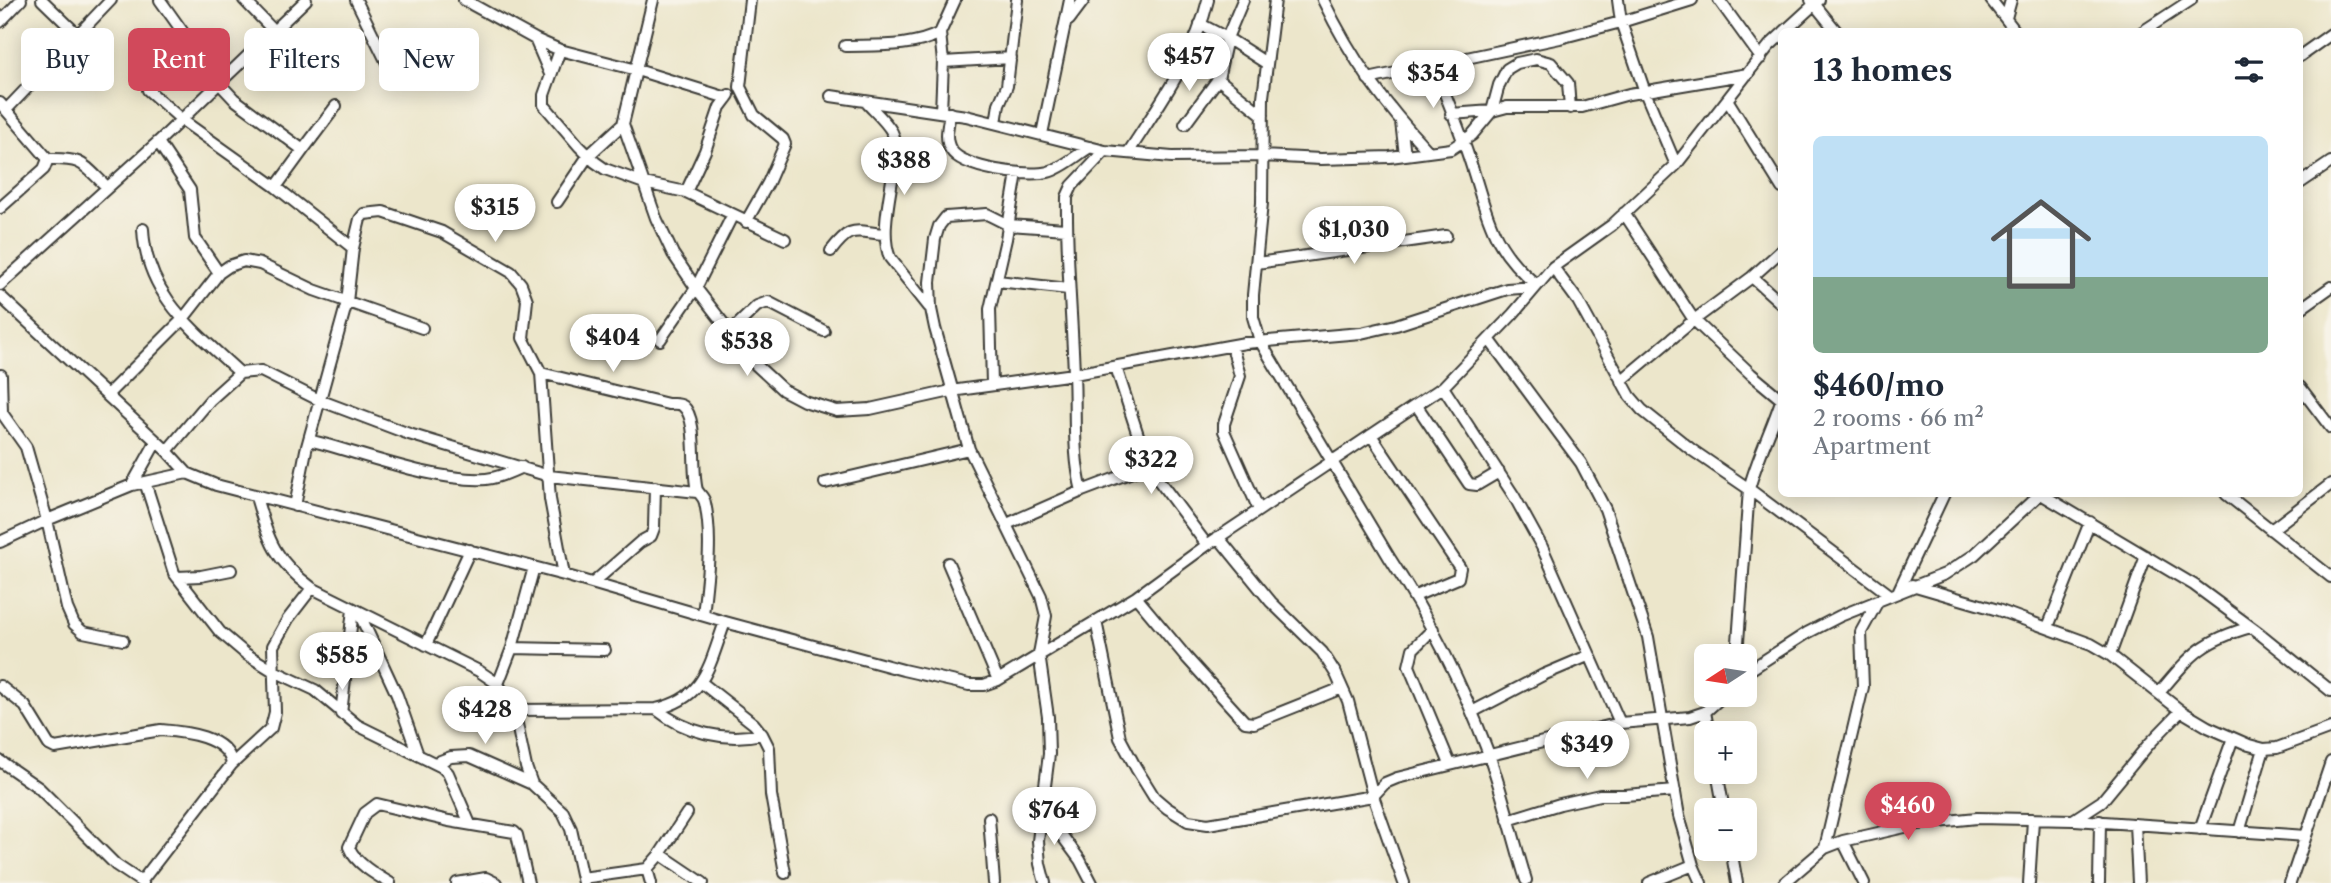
<!DOCTYPE html>
<meta charset="utf-8">
<style>
:root{--surface:#fff;--page:#f2f2f3;--text:#1f2937;--muted:#747a83;--accent:#d1495b}
body{margin:0;font-family:"Libre Caslon Text",serif;background:var(--page);color:var(--text);height:100vh;display:flex;flex-direction:column;font-size:26px;white-space:nowrap}
*{box-sizing:border-box;margin:0}
p{font-size:23px;color:var(--muted)}
.icon{flex:none;width:38px;height:38px;fill:none;stroke:currentColor;stroke-width:2;stroke-linecap:round;stroke-linejoin:round}
.map{position:relative;flex:1;overflow:hidden}
.details{position:absolute;left:1778px;top:28px;width:525px;height:469px;display:flex;flex-direction:column;background:var(--surface);border-radius:10px;box-shadow:0 4px 18px #0003}
.details>*{flex:none}
.guide{position:absolute;left:21px;top:28px;width:665px;height:63px;display:flex;gap:14px}
.needle{width:46px;rotate:258deg}
.buttons{position:absolute;left:1694px;top:644px;display:grid;gap:14px}
.buttons a{display:grid;place-items:center;width:63px;height:63px;border-radius:10px;background:var(--surface);box-shadow:0 4px 18px #0003;font-size:35px}
.price{position:absolute;translate:-50% -60px;padding:0 16px;border-radius:24px;background:#fff;color:#222;font-size:23px;line-height:46px;filter:drop-shadow(0 2px 4px #0008)}
.price::after{content:'';position:absolute;left:50%;top:42px;width:21px;height:16px;margin-left:-10px;background:inherit;clip-path:polygon(0 0,100% 0,50% 100%)}
.price.selected{background:var(--accent);color:#fff}
ul{padding:0;list-style:none}
li{display:grid;align-content:center;gap:14px;height:371px;padding:0 35px}
li span{display:grid;place-items:center;height:217px;border-radius:10px;color:#555}
li>.icon{margin-inline-start:auto}
span .icon{width:126px;height:126px;fill:#fffc;stroke-width:1}
li b{font-size:30px}
h2{display:flex;justify-content:space-between;align-items:center;height:84px;padding:0 35px;font-size:30px}
.pill{padding:0 24px;border-radius:10px;background:var(--surface);box-shadow:0 4px 18px #0003;font-size:24px;line-height:63px}
.pill.selected{background:var(--accent);color:#fff}
.map>svg:first-child{display:block}
.lines{fill:none;stroke-linecap:round;stroke-linejoin:round}
.minor-casing{stroke:#3b3a36;stroke-width:14}
.minor{stroke:#fff;stroke-width:10}
</style>
<div class="map">
<svg width="2331" height="883" viewBox="0 0 2331 883">
<rect width="100%" height="100%" fill="#f7f3e8"/>
<filter id="ink" filterUnits="userSpaceOnUse"><feTurbulence type="fractalNoise" baseFrequency=".0143" numOctaves="2"/><feDisplacementMap in="SourceGraphic" scale="14" xChannelSelector="R" yChannelSelector="G"/><feConvolveMatrix kernelMatrix="1 2 1 2 8 2 1 2 1" color-interpolation-filters="sRGB"/></filter>
<filter id="wash" filterUnits="userSpaceOnUse"><feTurbulence type="fractalNoise" baseFrequency=".00686" numOctaves="4" result="noise"/><feDisplacementMap in="SourceGraphic" scale="28" xChannelSelector="R" yChannelSelector="G"/><feGaussianBlur stdDeviation="1.57" result="paint"/><feColorMatrix in="noise" values="0 0 0 0 0 0 0 0 0 0 0 0 0 0 0 0 0 1.4 0 .05"/><feComposite in="paint" operator="in"/></filter>
<g filter="url(#wash)">
<rect width="100%" height="100%" fill="#ece6cb"/>
</g>
<g filter="url(#ink)">
<g class="lines">
<g class="minor-casing">
<path id="minor" d="M42 0 77 34
M160 0 219 83 234 99 303 150 276 187
M244 0 274 31
M356 0 392 73
M464 0 535 39 560 50 637 70 727 98
M653 0 623 124 656 218 673 254 696 288 755 364 783 390 804 401 837 411 870 409 951 391 1074 374 1245 343 1361 333 1396 325 1507 289 1535 287
M1275 0 1263 97 1262 203 1253 295V317L1260 341 1389 557C1429 618 1462 683 1488 752 1503 794 1513 838 1526 880
M1323 0C1352 60 1384 104 1429 152
M1618 0 1621 22 1645 92 1676 165
M1719 0 1761 58
M1811 0 1837 32
M1991 0 2016 32
M2006 18 2011 0
M1069 20 1084 0
M0 22 21 0
M1200 24 1227 38 1266 63
M1784 32 1819 0
M2142 32 2191 0
M535 39 550 74
M845 46C876 45 912 48 940 33
M560 50 544 95V105L579 146 595 162 605 169 644 183 686 192 785 239
M2300 56 2331 34
M943 62 1011 58
M1434 65C1445 95 1458 125 1468 155 1487 210 1488 246 1537 285
M1218 79 1263 115
M1368 79 1560 38 1621 22 1692 0
M148 90 182 120 276 187 353 248
M831 96 966 116 1105 151 1172 157 1262 156 1321 159 1390 157 1451 149 1472 135 1492 111 1507 107H1582L1629 94 1748 74
M1728 101 1782 188
M866 102C874 111 886 121 892 132 905 157 875 222 890 258L929 307
M0 103 48 159
M6 110 111 0
M941 112 943 62 940 33 955 0
M950 113C948 126 944 139 951 150 963 169 1027 177 1048 172 1063 168 1077 155 1090 147
M1451 114 1492 111 1499 85 1507 69 1517 63 1536 59 1551 63 1568 83 1570 108
M1401 122 1405 155
M996 123 999 104 1007 86 1017 0
M1185 124 1218 79 1227 38 1243 0
M1042 134 1070 0
M158 142 190 190 195 238 219 273
M303 150 336 106
M1128 153C1158 106 1195 56 1208 0
M48 159C83 158 82 163 107 187
M2300 183 2331 162
M686 192 705 151 720 107 729 95
M557 202 588 156 623 124
M0 208 44 169 48 159
M1624 213 1694 320 1751 374 1781 399
M746 222 768 183 785 144 783 139 754 115 740 87 750 0
M143 229C146 296 195 331 240 373
M831 251C851 225 854 231 884 234
M1257 263 1446 236
M1553 267 1578 301 1630 396 1642 410 1692 450 1749 489 1890 595
M1752 277 1782 304
M998 281 1068 289
M0 285 158 142 306 0
M0 296 167 451 187 473 216 485 564 575 725 622 903 670 969 685H984L998 680 1136 597 1207 545 1443 387 1513 314 1553 267 1612 225 1676 165 1769 46 1782 34
M2300 309 2331 287
M730 332 757 306 768 302 824 331
M1489 339 1581 463 1605 509 1648 637 1679 816 1693 865 1701 883
M660 340 696 288 732 216
M1232 346 1240 376 1224 424V431L1259 510
M1116 367 1148 466
M541 373 668 404C673 404 679 403 683 406 699 419 691 471 697 490 699 494 704 497 705 503 713 539 707 578 703 615
M1 375 2 413 26 447 47 520 67 608 74 624 83 632 123 640
M1621 381 1694 320 1752 277 1782 250
M992 384 990 309 1006 239 1017 173
M1443 387 1514 496 1542 547 1620 723
M2300 387 2331 428
M107 395 183 319 219 273 229 266 244 261 260 264 314 290 422 328
M1417 406 1469 484 1477 485 1499 472
M1371 435 1460 568 1458 578 1415 596
M309 440C361 453 435 482 486 479 499 478 511 472 522 467
M167 451 210 400 240 373 261 371 319 400 409 434 549 476 697 492
M145 482 174 573 220 632 246 654 272 670 315 690 357 725 442 767 448 773 470 824
M825 483 969 449
M132 485 156 442
M1082 491 1148 466 1207 545
M2041 494 2194 585 2259 633 2331 691
M2226 494 2331 577
M256 497C269 541 274 560 312 588L479 671 498 684 514 710 526 767 532 784 563 812 571 829 583 883
M295 506 306 450 347 302 353 248 360 219 364 214 383 212 442 232 511 272 521 284 527 300 523 338 541 373 550 499 564 575
M1007 524 1082 491C1072 453 1076 413 1074 374 1072 315 1066 257 1067 197L1072 186 1105 151
M2271 530 2331 484
M1218 537 1271 602 1322 652 1336 674 1348 701 1373 796 1404 883
M0 542 47 520 132 485 187 473
M948 563 998 680
M177 577 201 576 231 570
M593 583 640 542 651 536 654 528 655 487
M1912 585 1998 610 2091 644 2110 655 2181 711 2208 727 2249 745 2264 749 2277 748 2331 728
M1898 592 1944 494
M1136 597 1187 658 1245 722 1254 723 1342 688
M359 613 397 695 418 755
M1096 621 1120 738 1136 768 1154 797 1167 808 1188 821 1208 824 1373 796 1385 783 1397 778 1620 723 1690 717 1705 712 1724 695
M2048 627 2090 522
M1433 629 1413 649 1409 666 1450 764
M426 645 470 550
M512 648 605 650
M2110 655 2146 556
M1737 656 1749 489C1757 458 1772 429 1782 398
M1745 673 1807 633 1840 616 1945 574 1974 555 2040 494
M702 683 754 724 762 734 769 748 771 795 785 873
M498 684 512 648 534 567
M0 686 25 706 49 745 55 748 161 730C185 732 227 736 232 764
M2159 693C2191 655 2201 641 2251 627
M656 709C686 733 724 742 762 734
M514 710 656 709C706 698 709 665 725 622
M1472 712 1543 675 1590 655
M1705 712 1709 733
M341 714 353 609
M0 761 39 788 116 865 143 883
M435 763 451 757 469 756 532 784
M1717 772 1724 810
M1043 810 1080 860 1092 883
M989 818 994 883
M1508 820 1560 804 1600 795H1625L1675 791
M2075 820 2306 836
M2135 824 2138 883
M2200 829 2233 738
M2239 832 2264 749
M1843 841 1864 883
M1825 848 1863 687 1861 632 1878 601
M1731 849 1737 883
M660 854 703 883
M647 869 660 854 687 813
M582 878 647 869 651 883
M141 882 232 764 271 728 275 712 273 646 288 619 312 588
M390 883C376 875 355 863 349 847L365 813 377 804 449 821 514 832 517 835 528 883
M457 883 486 878 496 883
M1045 883 1040 864 1038 841 1049 754 1048 717 1039 654 1046 616 1041 596 969 449 935 328 931 309 930 282 935 239 939 226 946 217 987 214 1009 225 1066 229
M1649 883 1693 865
M1784 883 1825 848 1843 841 1918 824 1977 818 2073 820 2102 801 2149 744 2181 711
M2029 883 2033 820
M2099 883 2100 821
M2290 883 2331 762"/>
</g>
<use href="#minor" class="minor"/>
</g>
</g>
</svg>
<div class="buttons">
<a><svg class="needle" viewBox="-14 -14 28 28"><path d="M0-13l5 13h-10z" fill="#e53935"/><path d="M0 13l5-13h-10z" fill="#747a83"/></svg></a>
<a>+</a>
<a>−</a>
</div>
<b class="price" style="left:1189px;top:93px">$457</b>
<b class="price" style="left:1433px;top:110px">$354</b>
<b class="price" style="left:904px;top:197px">$388</b>
<b class="price" style="left:495px;top:244px">$315</b>
<b class="price" style="left:1354px;top:266px">$1,030</b>
<b class="price" style="left:613px;top:374px">$404</b>
<b class="price" style="left:747px;top:378px">$538</b>
<b class="price" style="left:1151px;top:496px">$322</b>
<b class="price" style="left:342px;top:692px">$585</b>
<b class="price" style="left:485px;top:746px">$428</b>
<b class="price" style="left:1587px;top:781px">$349</b>
<b class="price selected" style="left:1908px;top:842px">$460</b>
<b class="price" style="left:1054px;top:847px">$764</b>
<div class="guide">
<a class="pill">Buy</a>
<a class="pill selected">Rent</a>
<a class="pill">Filters</a>
<a class="pill">New</a>
</div>
<section class="details">
<h2>13 homes<svg class="icon" aria-label="filters" viewBox="0 0 24 24"><path d="M4 7h16M4 17h16"/><circle cx="9" cy="7" r="2"/><circle cx="15" cy="17" r="2"/></svg></h2>
<ul>
<li><span style="background:linear-gradient(#bfe0f5 65%,#7fa58c 0)"><svg class="icon" aria-label="home" viewBox="0 0 24 24"><path d="M3 11l9-7 9 7M6 9v11h12V9"/></svg></span><div><b>$460/mo</b><p>2 rooms · 66 m²</p><p>Apartment</p></div></li>
</ul>
</section>
</div>
